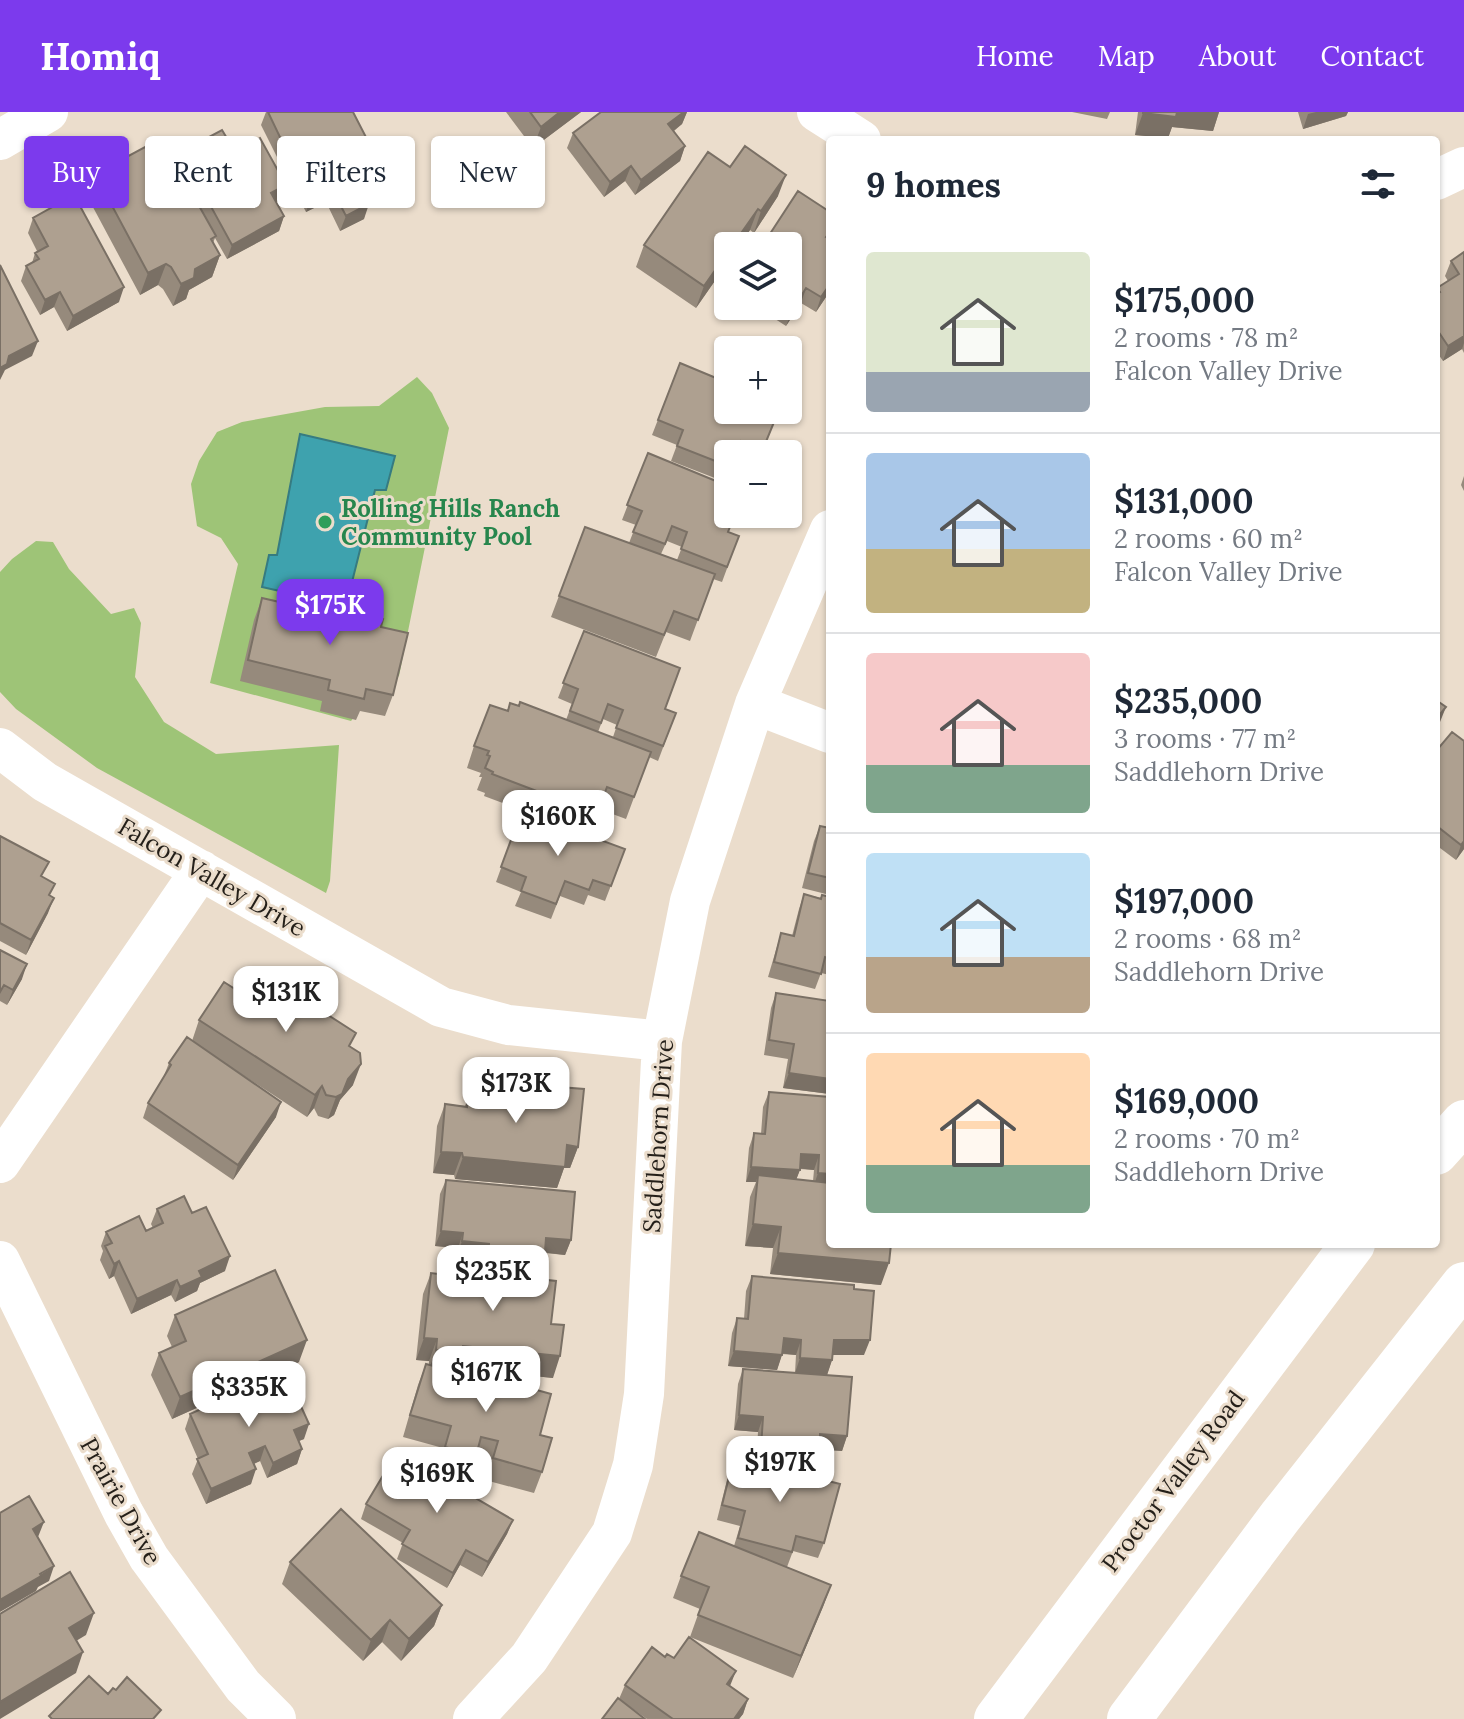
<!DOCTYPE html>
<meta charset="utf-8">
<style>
:root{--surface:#fff;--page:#f2f2f3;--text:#1f2937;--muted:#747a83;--line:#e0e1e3;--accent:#7c3aed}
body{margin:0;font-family:Lora,serif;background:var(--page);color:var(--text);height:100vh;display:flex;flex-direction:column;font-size:30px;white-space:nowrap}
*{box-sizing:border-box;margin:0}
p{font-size:26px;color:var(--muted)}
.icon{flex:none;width:44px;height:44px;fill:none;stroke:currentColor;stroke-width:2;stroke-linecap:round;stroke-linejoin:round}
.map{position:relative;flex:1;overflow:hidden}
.side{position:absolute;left:826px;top:24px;width:614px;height:1112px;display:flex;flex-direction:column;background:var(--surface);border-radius:8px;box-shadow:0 2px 6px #0004}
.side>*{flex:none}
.top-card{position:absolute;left:24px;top:24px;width:682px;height:72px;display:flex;gap:16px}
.tools{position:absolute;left:714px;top:120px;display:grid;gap:16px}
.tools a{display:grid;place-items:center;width:88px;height:88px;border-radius:8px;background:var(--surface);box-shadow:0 2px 6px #0004;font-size:40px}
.price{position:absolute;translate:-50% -68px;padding:0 18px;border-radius:16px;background:#fff;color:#222;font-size:26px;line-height:52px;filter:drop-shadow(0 2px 4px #0008)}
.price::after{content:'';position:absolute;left:50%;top:48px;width:24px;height:18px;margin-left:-12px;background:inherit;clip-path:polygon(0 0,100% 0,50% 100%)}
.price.on{background:var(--accent);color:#fff}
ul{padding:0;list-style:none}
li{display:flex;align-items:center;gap:24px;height:200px;padding:0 40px}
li+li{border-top:2px solid var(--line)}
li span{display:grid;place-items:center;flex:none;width:224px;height:160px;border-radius:8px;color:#555}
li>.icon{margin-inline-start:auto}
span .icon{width:96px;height:96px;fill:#fffc;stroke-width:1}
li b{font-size:34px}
h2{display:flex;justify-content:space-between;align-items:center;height:96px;padding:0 40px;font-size:34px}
.tag{padding:0 28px;border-radius:8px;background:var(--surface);box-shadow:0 2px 6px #0004;font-size:28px;line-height:72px}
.tag.on{background:var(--accent);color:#fff}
header{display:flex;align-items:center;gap:48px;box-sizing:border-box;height:112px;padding:0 40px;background:var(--accent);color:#fff}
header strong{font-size:38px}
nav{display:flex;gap:44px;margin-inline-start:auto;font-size:28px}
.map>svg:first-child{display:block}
.green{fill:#9ec477}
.water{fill:#3ea2ae;stroke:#367b81;stroke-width:2}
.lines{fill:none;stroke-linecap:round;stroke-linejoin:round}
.minor{stroke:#fff;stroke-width:40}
.secondary{stroke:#fff;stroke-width:44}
.wall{fill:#968a7c;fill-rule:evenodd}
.shaded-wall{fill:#7a7065}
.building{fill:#aea090;stroke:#7a7065;stroke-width:2}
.leisure-dot{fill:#2e9e5b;stroke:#ebddcc;stroke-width:3}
.labels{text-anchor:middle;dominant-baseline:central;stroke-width:6;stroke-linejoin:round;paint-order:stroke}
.leisure-label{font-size:24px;font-weight:bold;fill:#27864d;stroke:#ebddcc;text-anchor:start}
.street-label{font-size:24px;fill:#241f19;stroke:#ebddcc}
</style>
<header>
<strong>Homiq</strong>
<nav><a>Home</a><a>Map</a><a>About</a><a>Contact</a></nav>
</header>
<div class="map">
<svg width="1464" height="1607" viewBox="0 0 1464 1607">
<rect width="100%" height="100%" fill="#ebddcc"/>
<path class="green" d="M417 265 432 281 449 316 399 564 374 580 351 609 210 571 238 452 221 426 197 414 191 372 199 349 217 320 242 310 325 295 379 294Z
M36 429 53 430 69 457 111 502 134 496 141 511 135 565 164 610 216 642 339 633 330 769 326 781 97 656 16 597 0 580V460L12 447Z"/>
<path class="water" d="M300 322 395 344 386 378H375L346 494 262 475 269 443H277Z"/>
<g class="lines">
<path class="minor" d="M817 0 861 28
M0 28 48 0
M1436 68 1464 55
M755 592 830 621
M0 636 45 670 441 895 508 913 662 929
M0 1051 201 758
M0 1149 124 1402 149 1446 243 1574 276 1607
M473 1607 529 1546 612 1421 633 1353 644 1282 662 929 690 789 755 592 830 418"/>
<path class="secondary" d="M1436 1041 1464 1010
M996 1607 1353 1132
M1129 1607 1280 1405 1464 1172"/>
</g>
<path class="wall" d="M266 0H353L381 79 366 86 364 107 340 119 326 90 306 100 292 73 298 58 304 55 300 48 283 57 261 13Z
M506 0H581L533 36Z
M601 0H687L682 12 674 19 685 34 680 49 635 83 625 69 604 85 567 36 573 21Z
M1072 0H1110L1107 7Z
M1138 0H1219L1213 19 1172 15 1168 26 1135 23Z
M1298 0H1348L1346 4 1303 17Z
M228 28 237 39 286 73 280 88 276 90 284 104 279 119 227 147 215 126 213 131 220 143 212 165 189 178 186 187 173 194 163 177 158 173 140 183 87 84 95 62 147 38 176 54 181 40Z
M730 55 778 84 754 121 750 118 739 134H728V150L696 196 636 155 644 133Z
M830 100V179L816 200 801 191 786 214 755 194H788Z
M33 106 119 190 67 219 54 195 40 203 21 169 26 154 32 151 35 141 37 139 28 121Z
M1464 140V241L1462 237 1443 249 1436 239V178L1437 176 1448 169 1445 164 1451 149Z
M680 251 779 298 761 342H728V362L725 370 671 349 677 333 652 323Z
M648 341 728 420 739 424 722 470 713 467 690 529 666 520 656 545 551 505 585 415 629 431 636 413 622 408ZM667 429 682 435 677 448 661 442Z
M1464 364V379L1461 373Z
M262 486 381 515 393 583 385 604 360 599 356 608 320 599 322 589 240 569 254 508Z
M584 519 665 597 676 601 658 649 649 645 626 707 599 697 589 724 625 737 605 789 588 783 584 793 560 784 551 807 515 794 521 780 496 770 521 701 574 718 484 684 485 681 477 678 482 665H479L481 661 467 656 474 634 507 599 566 608 572 592 558 586ZM603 607 617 613 613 625 598 620Z
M1464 629V737L1456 748 1436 733V639Z
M820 714 830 716V783L802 776 814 729Z
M0 724 43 765 50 784 48 801 26 843 0 829Z
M804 782 821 786 830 785V863L821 861 815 877 768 865 781 821 792 824 799 797Z
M0 838 22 867 7 893 0 889Z
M776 881 830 889V982L783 976 788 947 764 943 771 896Z
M246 884 351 935 353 973 340 988 334 1003 328 1007 318 1004 314 996 307 1005 229 954 276 1005 233 1068 143 1006 148 991 163 966 169 951 192 929 199 908Z
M484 971 532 978 534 973 578 1035 570 1056H564L557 1076 455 1067 454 1063 433 1061 437 1014 445 992 465 994 467 989 477 990Z
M769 980 830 985V1132L881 1173 770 1162 773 1136 745 1134 750 1085 756 1070H746L749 1036 754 1021 761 1022 763 995ZM800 1057 814 1058 813 1069 796 1068Z
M446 1068 571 1128 565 1143 545 1141 538 1167 551 1212 553 1266 457 1256 540 1323 542 1360 534 1381 485 1368 490 1351 475 1347 468 1365 437 1357 443 1336 403 1325 418 1273 426 1252H429V1249L416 1248 423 1182 431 1161 453 1163 455 1158 482 1161 484 1147 457 1144 458 1136 435 1134 440 1082Z
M157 1097 192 1101 225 1159 200 1171 197 1179 175 1190 171 1183 131 1202 114 1164 109 1167 100 1148 103 1139 101 1134 106 1120 146 1119 153 1116 151 1112Z
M752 1164 864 1243H833L832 1248 827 1263 847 1324 842 1339 819 1337 814 1355 756 1351 758 1320 734 1318 738 1272 743 1257 795 1261 796 1243 782 1242 777 1258 728 1254 732 1221 737 1206 744 1207 746 1179Z
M175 1203 299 1250 172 1307 151 1263 159 1241 172 1235 167 1224Z
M190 1302 304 1327 299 1329 302 1337 297 1352 267 1366 260 1349 254 1352 251 1372 206 1392 192 1362 198 1347 185 1317Z
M734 1345 824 1431 818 1446 793 1439 787 1455 831 1473 793 1566 690 1525 700 1497 673 1486 681 1464 734 1434 740 1414 717 1408 729 1360Z
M366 1392 513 1408 507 1422 482 1465 460 1453 447 1476 397 1447 403 1431 361 1407Z
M290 1450 442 1493 434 1514 401 1549 382 1530 363 1549 282 1472Z
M665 1545 674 1546 730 1574 748 1587 743 1602 739 1607H647L619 1587 625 1573Z"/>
<path class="shaded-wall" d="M560 0H581L533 36 541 15Z
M684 0H687L682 12 663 27 668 12Z
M1176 0H1219L1213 19 1172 15 1168 26 1135 23 1143 1Z
M1316 0H1348L1346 4 1303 17 1308 2Z
M306 33 300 48 283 57 288 42Z
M685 34 680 49 635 83 641 68Z
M631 54 625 69 604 85 610 70Z
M786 63 778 84 754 121 761 99Z
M386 64 381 79 356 91 361 77Z
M286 73 280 88 266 96 271 81Z
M331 75 326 90 306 100 311 85Z
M369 92 364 107 340 119 346 104Z
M758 97 750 118 739 134H732Z
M284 104 279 119 227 147 232 133Z
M728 140V150L696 196 704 174Z
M220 143 212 165 189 178 186 187 173 194 181 172 195 157Z
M166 152 158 173 140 183 148 161Z
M830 172V179L816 200 821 185Z
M124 175 119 190 67 219 73 204Z
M806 176 801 191 786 214 792 199Z
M60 180 54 195 40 203 45 188Z
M1464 224V231L1462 237 1443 249 1448 234Z
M38 229 32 244 5 258 0 268V256L9 244Z
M1446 595 1440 610 1436 615V607Z
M1464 729V737L1456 748 1461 733Z
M54 786 48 801 26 843 31 828Z
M27 852 22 867 7 893 13 878Z
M361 952 353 973 340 988 334 1003 328 1007 336 985 348 967Z
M789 961 830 967V982L783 976Z
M322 974 314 996 307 1005 315 983Z
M281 990 276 1005 233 1068 238 1053Z
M567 1033 578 1035 570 1056H564L557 1076 455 1067 463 1045Z
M441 1040 462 1041 454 1063 433 1061Z
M801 1042 819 1043 814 1058 796 1056Z
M751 1055 800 1058 794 1073 758 1063 756 1070H746Z
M818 1061 830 1062V1077L813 1076Z
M753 1112 781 1115 773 1136 745 1134Z
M441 1119 463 1121 458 1136 435 1134Z
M546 1126 571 1128 565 1143 541 1140Z
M462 1129 489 1132 484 1147 457 1144Z
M778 1141 889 1151 881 1173 770 1162Z
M230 1144 225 1159 200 1171 197 1179 175 1190 180 1175 199 1159Z
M488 1147 544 1153 538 1168 482 1162Z
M119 1149 114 1164 109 1167 114 1152Z
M177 1168 171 1183 131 1202 137 1187Z
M424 1226 437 1227 429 1249 416 1248Z
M784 1226 801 1228 796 1243 778 1241Z
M307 1228 299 1250 172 1307 180 1285Z
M834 1228H870L864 1243H829Z
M463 1234 560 1244 553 1266 457 1256 447 1262 428 1260 436 1238Z
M734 1239 782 1243 777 1258 728 1254Z
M800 1246 832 1248 827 1263 795 1261Z
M739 1303 763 1305 758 1320 734 1318Z
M309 1312 304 1327 288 1333 294 1318Z
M820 1322 847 1324 842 1339 815 1337Z
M265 1334 260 1349 243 1356 249 1341Z
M761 1336 819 1340 814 1355 756 1351Z
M302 1337 297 1352 267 1366 273 1351Z
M256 1357 251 1372 206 1392 211 1377Z
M513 1408 507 1422 482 1465 488 1450Z
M44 1410 38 1425 27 1432 33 1417Z
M466 1438 460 1453 447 1476 453 1461Z
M54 1454 49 1469 38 1475 36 1479 0 1500V1488Z
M831 1473 823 1495 793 1566 801 1544Z
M442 1493 434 1514 401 1549 409 1527Z
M94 1501 86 1523 61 1538 69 1516Z
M390 1508 382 1530 363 1549 371 1528Z
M83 1540 76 1561 0 1607V1590Z
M736 1559 730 1574 727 1572Z
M748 1587 743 1602 739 1607H734Z"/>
<path class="building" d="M268 0H353L386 64 361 77 369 92 346 104 331 75 311 85 298 58 314 50 306 33 288 42Z
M530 0H560L541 15Z
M601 0H684L668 12 685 34 641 68 631 54 610 70 573 21Z
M1143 0H1177L1176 5 1143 1Z
M222 18 228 28 230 27 237 39 260 26 286 73 271 81 284 104 232 133 181 40Z
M163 30 216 124 211 127 220 143 195 157 194 166 181 172 171 155 166 152 148 161 95 62 145 35 147 38Z
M745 34 786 63 761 99 758 97 732 134H728V140L704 174 644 133 708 40 730 55Z
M798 79 830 100V120L826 125 830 128V172L821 185 806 176 792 199 783 194H788V134H762Z
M74 83 124 175 73 204 60 180 45 188 26 154 39 147 35 141 48 134 33 106Z
M1464 140V224L1448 234 1436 216V183L1440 180 1437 176 1459 162 1451 149Z
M0 153 38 229 9 244 7 252 0 256Z
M680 251 728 271V298H779L763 337 741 329 735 342H728V354L677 334 683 318 658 308Z
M648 341 728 374V402H735L728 420 739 424 727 455 681 437 687 420 672 414 665 432 633 420 642 399 627 393Z
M585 415 715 462 698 508 674 499 664 523 559 484Z
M262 486 345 505 347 498 383 507 381 515 408 521 393 583 366 577 364 587 328 578 330 568 248 548Z
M584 519 680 556 665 597 676 601 663 634 616 616 623 598 608 592 601 611 570 599 578 577 563 571Z
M1436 588 1446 595 1436 607Z
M520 590 651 640 634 685 607 675 597 702 492 662 493 660 485 656 490 644 487 643 489 639 474 634 490 593 508 599 510 591 519 594Z
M1452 620 1464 629V729L1461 733 1438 715 1436 718V639Z
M521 701 530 702 625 737 611 774 593 768 589 778 565 769 556 792 521 779 526 765 501 755Z
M820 714 830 716V766L808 761Z
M0 724 49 750 41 764 55 772 49 783 54 786 31 828 0 811Z
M804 782 821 787 822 783 830 785V847L825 845 821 862 774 850 781 821 794 824Z
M0 838 27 852 13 878 4 873 0 880Z
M261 860 356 921 349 934 360 941 361 952 348 967 342 982 336 985 326 983 322 974 315 983 199 908 224 870 246 884Z
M776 881 830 889V967L789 961 794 932 769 928Z
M187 925 281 990 238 1053 148 991 171 953 169 951Z
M484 971 533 978 534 973 584 977 578 1035 567 1033 565 1055 463 1045 462 1041 441 1040 445 992 467 995V989L483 991Z
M769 980 830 985V1062L818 1061 819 1043 801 1042 800 1058 751 1055 754 1021 765 1022Z
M758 1063 830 1071V1132H891L889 1151 778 1141 781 1115 753 1112Z
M446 1068 575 1080 571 1128 546 1126 544 1153 488 1147 489 1132 462 1129 463 1121 441 1119Z
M184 1084 192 1101 206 1095 230 1144 199 1159 202 1165 180 1175 177 1168 137 1187 119 1149 114 1152 105 1134 112 1131 106 1120 139 1104 146 1119 163 1111 157 1097Z
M275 1158 307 1228 180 1285 159 1241 186 1229 175 1203Z
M455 1158 556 1169 551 1212 564 1213 560 1244 463 1234 462 1241 436 1238 437 1227 424 1226 431 1161 455 1164Z
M752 1164 854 1173V1177L874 1179 870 1228H834L832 1248 800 1246 801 1228 784 1226 782 1243 734 1239 737 1206 748 1207Z
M426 1252 449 1258 450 1254 551 1282 540 1323 552 1326 542 1360 493 1346 498 1329 481 1325 476 1344 445 1335 451 1314 410 1303Z
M743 1257 852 1265 847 1324 820 1322 819 1340 761 1336 763 1305 739 1303Z
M285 1259 309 1312 294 1318 302 1337 273 1351 265 1334 249 1341 256 1357 211 1377 197 1347 208 1342 190 1302Z
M397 1340 513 1408 488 1450 466 1438 453 1461 402 1432 410 1418 366 1392Z
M734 1345 840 1372 824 1431 796 1424 792 1440 738 1426 745 1399 722 1393Z
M29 1384 44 1410 33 1417 54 1454 40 1462 41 1464 0 1488V1401Z
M341 1397 442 1493 409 1527 390 1508 371 1528 290 1450Z
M699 1420 831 1473 801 1544 698 1503 709 1475 681 1464Z
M70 1460 94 1501 69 1516 83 1540 0 1590V1502Z
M689 1525 736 1559 727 1572 748 1587 734 1607H673L625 1573 652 1535 665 1545 667 1542 674 1546Z
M89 1564 108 1582 113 1576 116 1578 127 1565 161 1598 153 1607H52L49 1604Z
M618 1586 645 1607H602Z"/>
<circle class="leisure-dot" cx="325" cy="410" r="8"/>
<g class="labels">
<g class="leisure-label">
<text x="341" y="396">Rolling Hills Ranch<tspan x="341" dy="28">Community Pool</tspan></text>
</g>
<g class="street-label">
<text transform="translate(212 765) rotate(30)">Falcon Valley Drive</text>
<text transform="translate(658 1024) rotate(-86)">Saddlehorn Drive</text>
<text transform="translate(1173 1369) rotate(-53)">Proctor Valley Road</text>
<text transform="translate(121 1389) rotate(61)">Prairie Drive</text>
</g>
</g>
</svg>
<div class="tools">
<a><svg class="icon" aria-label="layers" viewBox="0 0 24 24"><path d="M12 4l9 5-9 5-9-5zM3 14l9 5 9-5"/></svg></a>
<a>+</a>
<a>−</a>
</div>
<b class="price on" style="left:330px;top:535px">$175K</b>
<b class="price" style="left:558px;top:746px">$160K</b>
<b class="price" style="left:286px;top:922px">$131K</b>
<b class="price" style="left:516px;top:1013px">$173K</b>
<b class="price" style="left:493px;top:1201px">$235K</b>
<b class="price" style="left:486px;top:1302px">$167K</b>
<b class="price" style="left:249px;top:1317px">$335K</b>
<b class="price" style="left:780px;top:1392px">$197K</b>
<b class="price" style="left:437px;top:1403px">$169K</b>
<div class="top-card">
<a class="tag on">Buy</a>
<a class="tag">Rent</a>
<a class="tag">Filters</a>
<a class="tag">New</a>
</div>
<section class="side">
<h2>9 homes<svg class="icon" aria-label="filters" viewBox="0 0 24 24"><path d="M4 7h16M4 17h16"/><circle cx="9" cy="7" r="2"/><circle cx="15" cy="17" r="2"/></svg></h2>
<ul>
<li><span style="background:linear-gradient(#dfe7d0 75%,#9aa5b1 0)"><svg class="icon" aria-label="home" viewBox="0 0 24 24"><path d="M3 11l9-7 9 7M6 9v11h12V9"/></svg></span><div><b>$175,000</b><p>2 rooms · 78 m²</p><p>Falcon Valley Drive</p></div></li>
<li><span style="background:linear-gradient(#a9c7e8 60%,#c2b280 0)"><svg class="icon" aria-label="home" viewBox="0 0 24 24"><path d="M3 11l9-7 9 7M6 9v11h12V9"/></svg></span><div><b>$131,000</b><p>2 rooms · 60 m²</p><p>Falcon Valley Drive</p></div></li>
<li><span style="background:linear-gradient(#f6c9c9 70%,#7fa58c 0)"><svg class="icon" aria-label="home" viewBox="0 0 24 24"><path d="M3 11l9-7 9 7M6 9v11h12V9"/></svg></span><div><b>$235,000</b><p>3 rooms · 77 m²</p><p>Saddlehorn Drive</p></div></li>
<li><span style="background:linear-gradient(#bfe0f5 65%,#b9a48a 0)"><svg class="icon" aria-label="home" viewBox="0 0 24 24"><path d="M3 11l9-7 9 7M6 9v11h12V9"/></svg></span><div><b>$197,000</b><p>2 rooms · 68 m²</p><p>Saddlehorn Drive</p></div></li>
<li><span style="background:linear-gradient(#ffd9b3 70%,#7fa58c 0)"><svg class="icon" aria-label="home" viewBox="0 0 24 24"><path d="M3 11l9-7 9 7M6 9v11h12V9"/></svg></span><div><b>$169,000</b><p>2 rooms · 70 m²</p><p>Saddlehorn Drive</p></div></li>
</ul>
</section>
</div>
